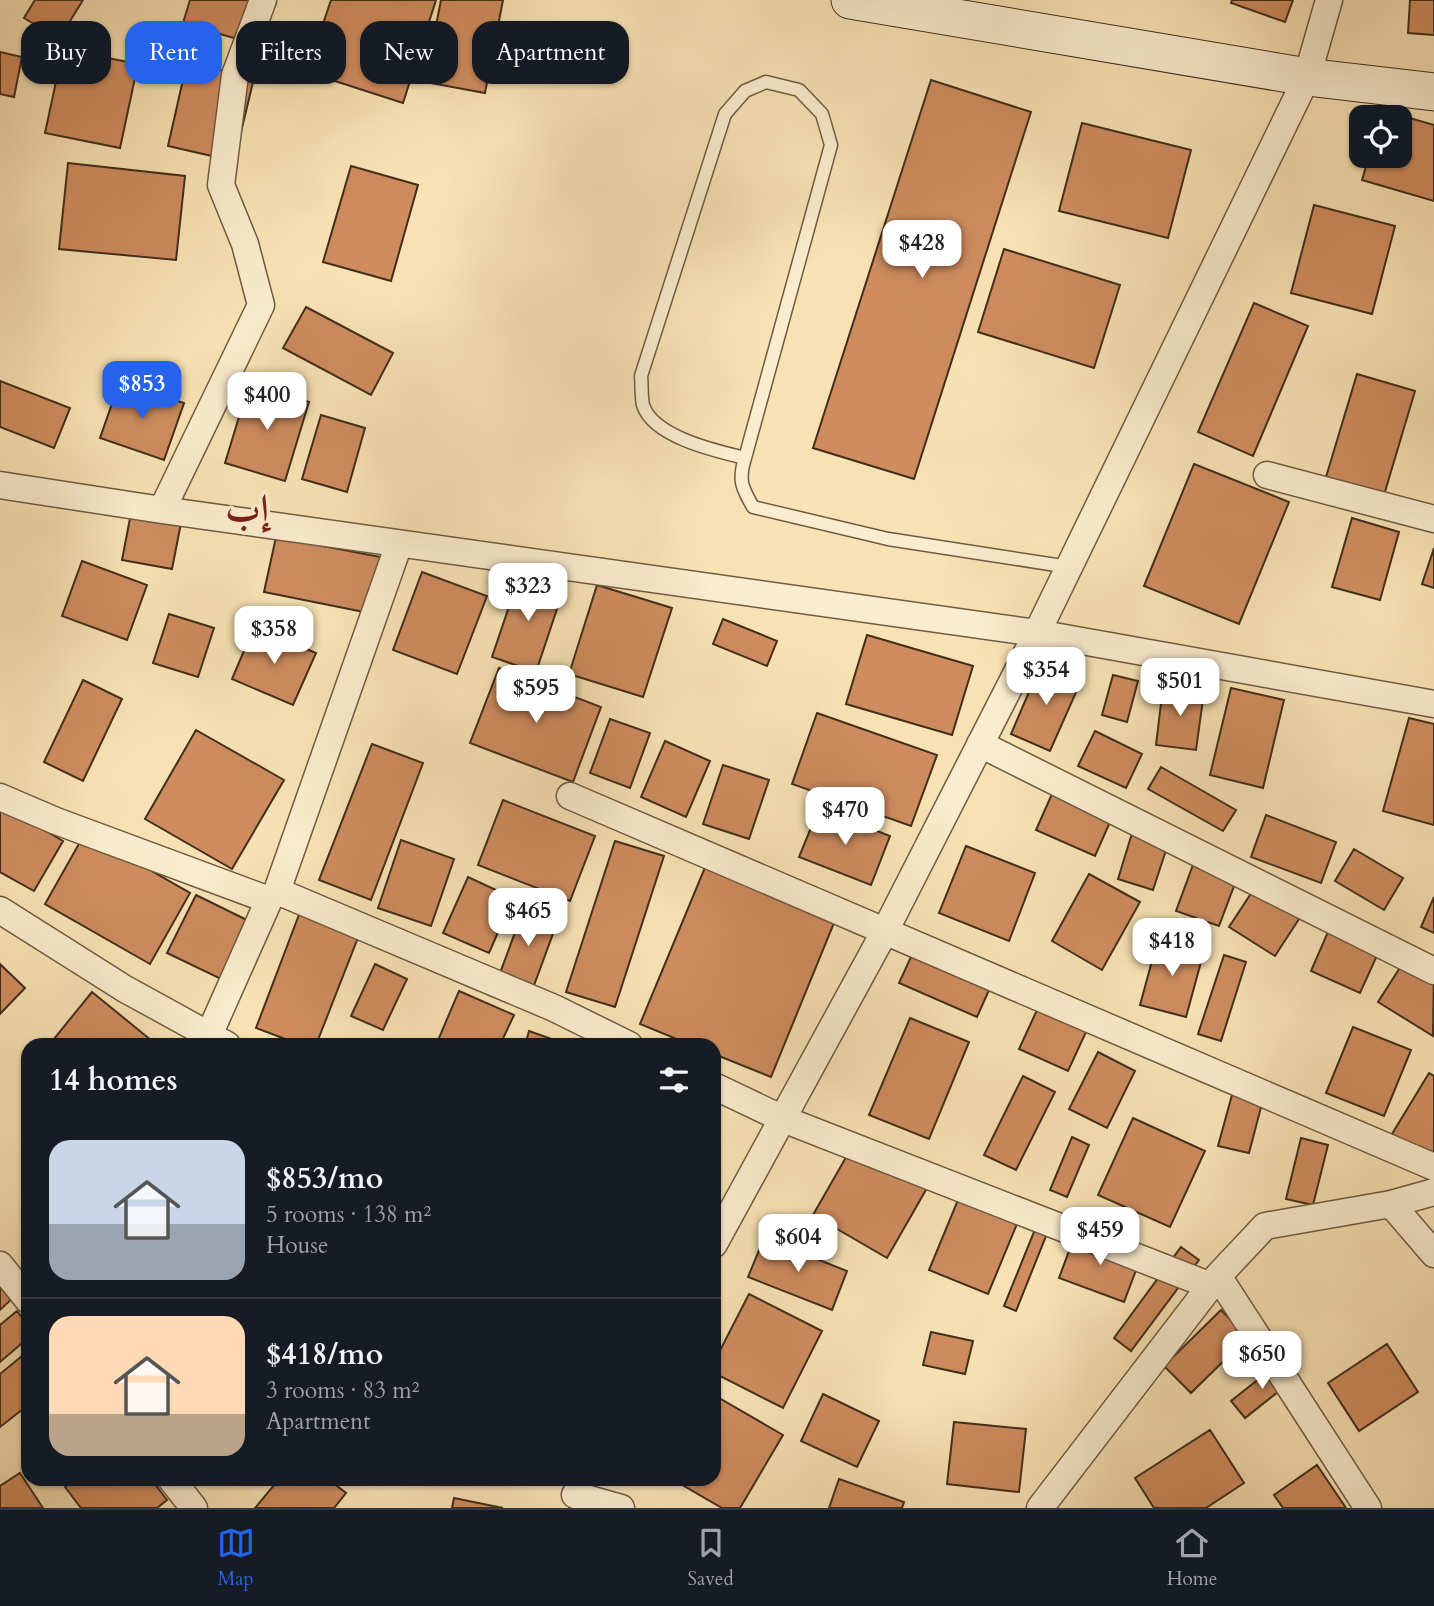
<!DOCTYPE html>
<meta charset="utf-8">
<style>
:root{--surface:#171b24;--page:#20242c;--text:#f1f3f6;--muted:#9ea1a6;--line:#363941;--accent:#2563eb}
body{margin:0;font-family:Cardo,Amiri,serif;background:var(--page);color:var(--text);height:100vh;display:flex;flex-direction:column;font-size:26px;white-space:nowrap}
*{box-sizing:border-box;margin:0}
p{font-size:23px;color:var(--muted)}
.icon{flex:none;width:38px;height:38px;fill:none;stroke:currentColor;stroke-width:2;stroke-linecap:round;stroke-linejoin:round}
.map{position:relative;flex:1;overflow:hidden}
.drawer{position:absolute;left:21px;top:1038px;width:700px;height:448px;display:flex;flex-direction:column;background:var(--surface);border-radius:21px;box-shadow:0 2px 5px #0004}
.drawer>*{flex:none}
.banner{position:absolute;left:21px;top:21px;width:700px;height:63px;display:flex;gap:14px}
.tools{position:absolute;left:1349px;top:105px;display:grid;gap:14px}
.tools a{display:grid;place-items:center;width:63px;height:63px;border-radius:14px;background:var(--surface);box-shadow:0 2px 5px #0004;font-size:35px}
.price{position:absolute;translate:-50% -60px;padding:0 16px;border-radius:14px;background:#fff;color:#222;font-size:23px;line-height:46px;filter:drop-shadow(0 2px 4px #0008)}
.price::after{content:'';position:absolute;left:50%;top:42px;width:21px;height:16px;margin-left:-10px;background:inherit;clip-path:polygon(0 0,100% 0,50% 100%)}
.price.current{background:var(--accent);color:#fff}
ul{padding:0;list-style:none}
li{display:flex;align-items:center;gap:21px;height:175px;padding:0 28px}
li+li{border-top:2px solid var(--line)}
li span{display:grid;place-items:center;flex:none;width:196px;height:140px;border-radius:21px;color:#555}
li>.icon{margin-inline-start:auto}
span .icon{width:84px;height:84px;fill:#fffc;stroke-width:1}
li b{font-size:30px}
h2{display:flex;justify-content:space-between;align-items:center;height:84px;padding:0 28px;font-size:30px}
.pill{padding:0 24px;border-radius:21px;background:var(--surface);box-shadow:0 2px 5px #0004;font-size:24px;line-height:63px}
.pill.current{background:var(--accent);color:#fff}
.tab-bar{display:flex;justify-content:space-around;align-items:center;height:98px;border-top:2px solid var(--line);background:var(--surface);font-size:19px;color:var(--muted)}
.tab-bar a{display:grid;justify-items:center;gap:4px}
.tab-bar .current{color:var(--accent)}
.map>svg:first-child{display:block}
.building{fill:#ce8c5f;stroke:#412e1b;stroke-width:2}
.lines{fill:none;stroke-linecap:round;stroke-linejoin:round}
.service-casing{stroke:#6f5b41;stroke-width:15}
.minor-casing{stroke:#6f5b41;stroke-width:29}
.secondary-casing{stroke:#412e1b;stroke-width:39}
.service{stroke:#faecce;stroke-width:12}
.minor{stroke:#faecce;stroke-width:26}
.secondary{stroke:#faecce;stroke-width:37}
.labels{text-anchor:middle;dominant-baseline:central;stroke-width:7;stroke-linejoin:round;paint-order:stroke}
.town-label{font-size:38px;font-weight:bold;fill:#7a1f14;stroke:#faecce}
</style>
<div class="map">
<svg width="1434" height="1508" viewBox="0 0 1434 1508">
<rect width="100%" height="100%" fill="#f8e2b4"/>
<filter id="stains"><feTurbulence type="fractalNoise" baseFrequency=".00286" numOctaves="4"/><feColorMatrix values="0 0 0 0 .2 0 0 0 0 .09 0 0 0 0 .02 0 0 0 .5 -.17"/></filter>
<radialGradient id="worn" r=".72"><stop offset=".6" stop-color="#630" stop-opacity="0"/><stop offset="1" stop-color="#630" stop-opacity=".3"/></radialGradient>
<path class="building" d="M35 0H83L59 39 24 18Z
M190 0H249L237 39 183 23Z
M331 0H436L403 103 307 72Z
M441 0H503L485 93 425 82Z
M1232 0H1293L1285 22 1231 3Z
M1410 0H1434V35L1408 33Z
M63 49 138 64 120 148 45 133Z
M0 52 22 57 14 97 0 94Z
M187 62 254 78 234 161 168 146Z
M931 80 1031 112 914 479 813 448Z
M1382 110 1434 125V201L1362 180 1369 156H1400V117H1380Z
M1082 123 1191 150 1168 238 1059 211Z
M68 163 185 176 176 260 59 249Z
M351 166 418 185 391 281 323 262Z
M1314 205 1395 226 1372 314 1291 293Z
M1004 249 1120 285 1094 368 978 332Z
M1254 303 1308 326 1253 456 1198 432Z
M306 307 393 353 371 395 283 348Z
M1357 374 1415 391 1384 495 1326 477Z
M0 381 70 408 54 448 0 427Z
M120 381 184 403 164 460 100 438Z
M249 384 309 402 285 481 225 463Z
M321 415 365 428 347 492 302 479Z
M1194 464 1289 502 1239 624 1144 586Z
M131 513 181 523 172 569 122 560Z
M1352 518 1399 532 1380 600 1332 587Z
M276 537 391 559 379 615 264 592Z
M1434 548V588L1422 584Z
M82 561 147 585 127 640 62 616Z
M422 572 487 596 457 674 393 650Z
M520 574 564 588 536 672 492 657Z
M597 585 672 608 643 697 569 674Z
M169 614 214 628 198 677 153 663Z
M723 619 777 641 767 666 713 644Z
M254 627 316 653 293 705 232 679Z
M867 635 973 666 952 735 846 704Z
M1041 664 1081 681 1050 751 1011 734Z
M499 668 601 707 573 782 470 743Z
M1113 675 1138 681 1127 722 1102 715Z
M83 680 122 699 83 781 44 762Z
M1163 687 1204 692 1196 750 1156 745Z
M1231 688 1284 700 1263 788 1210 775Z
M817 713 937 755 911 826 792 784Z
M1409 718 1434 724V825L1383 811Z
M610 719 650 733 630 788 590 773Z
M196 730 284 780 232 869 145 819Z
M1095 731 1142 754 1126 788 1078 766Z
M665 741 710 761 686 817 641 797Z
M372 744 423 763 371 900 319 880Z
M723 765 769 780 749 839 703 824Z
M1161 767 1236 810 1223 831 1148 789Z
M1055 787 1114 813 1095 856 1036 830Z
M503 800 595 836 570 901 478 865Z
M0 804 63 841 34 891 0 872Z
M819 808 890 836 871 885 799 857Z
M1266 815 1336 842 1321 883 1251 857Z
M1133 830 1169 841 1153 890 1118 879Z
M85 833 190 893 150 964 45 904Z
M401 840 454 859 431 926 378 908Z
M615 841 664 856 615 1007 566 992Z
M966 846 1035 873 1009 941 939 913Z
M1354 849 1403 878 1384 910 1335 881Z
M1197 854 1240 870 1219 926 1176 911Z
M706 865 836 918 771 1077 714 1054V1045H691L640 1024Z
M1089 874 1140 902 1102 970 1052 941Z
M468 877 513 898 489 953 443 933Z
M1254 889 1299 919 1275 956 1229 927Z
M196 895 249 921 221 979 167 953Z
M1434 897V933L1421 927Z
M524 908 558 920 533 988 499 976Z
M300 912 359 935 316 1045H301L256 1028Z
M1334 918 1384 940 1360 993 1311 971Z
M921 935 998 970 977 1017 899 983Z
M1158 939 1204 951 1186 1017 1140 1005Z
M1410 952 1434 966 1433 1036 1378 1002Z
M1224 955 1246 962 1221 1041 1198 1034Z
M0 964 25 988 0 1014Z
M375 964 407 979 383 1030 351 1016Z
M459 991 514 1015 500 1045H436Z
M92 992 157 1045H49Z
M1043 997 1092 1019 1068 1071 1019 1049Z
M910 1018 969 1042 929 1139 869 1115Z
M1353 1027 1411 1050 1384 1116 1326 1093Z
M529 1031 563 1043 562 1045H525Z
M1098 1052 1135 1071 1107 1128 1069 1109Z
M1429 1073 1434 1076V1160L1392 1134Z
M1023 1076 1055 1092 1016 1170 984 1155Z
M1235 1084 1265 1092 1249 1153 1218 1146Z
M1133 1118 1205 1151 1170 1227 1098 1195Z
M1072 1137 1089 1145 1067 1197 1050 1190Z
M1301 1138 1328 1145 1313 1205 1286 1199Z
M853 1145 927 1188 887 1258 813 1215Z
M965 1183 1024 1207 988 1294 929 1270Z
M1040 1217 1052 1221 1016 1311 1004 1306Z
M1076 1232 1141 1257 1124 1302 1059 1278Z
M764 1238 847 1271 832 1310 748 1277Z
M1181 1247 1199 1260 1131 1351 1114 1338Z
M0 1278 16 1295 0 1310Z
M749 1294 822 1331 783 1408 714 1373V1362Z
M1221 1310 1248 1337 1191 1393 1164 1366Z
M17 1311 28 1325V1338L0 1362V1325Z
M931 1332 973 1341 965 1374 923 1365Z
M1387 1344 1418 1392 1359 1431 1328 1383Z
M28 1351V1405L0 1427V1374Z
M1279 1363 1293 1380 1245 1418 1231 1401Z
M823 1394 879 1421 857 1467 801 1441Z
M714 1395 783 1435 740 1508H722L672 1479H714Z
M954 1422 1026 1429 1019 1492 947 1484Z
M1210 1430 1244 1483 1206 1508H1154L1135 1478Z
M1317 1465 1346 1508H1283L1274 1495Z
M20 1473 43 1508H0V1486Z
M77 1479H151L167 1500 157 1508H81L65 1487Z
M279 1479H328L346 1493 334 1508H255Z
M839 1479 904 1502 902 1508H829Z
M454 1498 503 1508H452Z"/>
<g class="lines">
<g class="service-casing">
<path id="service" d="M745 458C716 451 653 437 643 405 641 396 642 385 641 376L725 114 745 91 766 82 799 90 822 114 831 145 745 458C738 480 742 488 753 507L888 539 1069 567"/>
</g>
<g class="minor-casing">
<path id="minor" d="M1267 475 1434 519
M0 485 162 510 1037 633 1434 704
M162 510 261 305 245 244 221 185 235 75 263 0
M980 744 1434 971
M570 796 1434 1167
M0 797 56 821 269 900
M277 891 554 1008 629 1045
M0 910 125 989 227 1045
M209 1035 269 900 277 891 399 544
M714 1086 783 1119 1211 1286
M1391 1204 1434 1254
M714 1244 885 931 1037 633 1307 77 1329 0
M0 1265 28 1300
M1218 1276 1368 1508
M171 1479 194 1508
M575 1495 621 1508
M1040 1508 1218 1276 1265 1226 1391 1204 1434 1192"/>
</g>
<g class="secondary-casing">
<path id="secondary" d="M850 0 1307 77 1434 92"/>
</g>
<use href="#service" class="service"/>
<use href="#minor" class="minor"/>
<use href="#secondary" class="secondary"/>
</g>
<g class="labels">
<g class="town-label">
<text x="247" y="509">إب</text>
</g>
</g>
<rect width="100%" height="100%" filter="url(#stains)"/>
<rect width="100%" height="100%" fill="url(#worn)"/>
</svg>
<div class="tools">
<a><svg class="icon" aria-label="locate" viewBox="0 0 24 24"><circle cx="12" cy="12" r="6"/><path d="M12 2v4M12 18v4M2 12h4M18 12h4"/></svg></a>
</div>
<b class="price" style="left:922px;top:280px">$428</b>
<b class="price current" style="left:142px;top:421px">$853</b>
<b class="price" style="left:267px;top:432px">$400</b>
<b class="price" style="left:528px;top:623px">$323</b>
<b class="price" style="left:274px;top:666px">$358</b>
<b class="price" style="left:1046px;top:707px">$354</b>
<b class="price" style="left:1180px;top:718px">$501</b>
<b class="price" style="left:536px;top:725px">$595</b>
<b class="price" style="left:845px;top:847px">$470</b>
<b class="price" style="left:528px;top:948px">$465</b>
<b class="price" style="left:1172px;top:978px">$418</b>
<b class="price" style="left:1100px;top:1267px">$459</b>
<b class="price" style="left:798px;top:1274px">$604</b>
<b class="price" style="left:1262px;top:1391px">$650</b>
<div class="banner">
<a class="pill">Buy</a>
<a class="pill current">Rent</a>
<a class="pill">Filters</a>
<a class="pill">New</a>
<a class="pill">Apartment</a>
</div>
<section class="drawer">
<h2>14 homes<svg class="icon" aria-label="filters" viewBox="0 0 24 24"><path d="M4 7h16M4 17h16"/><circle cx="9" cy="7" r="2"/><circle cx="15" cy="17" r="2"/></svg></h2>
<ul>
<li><span style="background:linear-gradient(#c9d6e8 60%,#9aa5b1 0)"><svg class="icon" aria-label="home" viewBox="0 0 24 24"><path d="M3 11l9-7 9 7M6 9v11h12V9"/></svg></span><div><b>$853/mo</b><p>5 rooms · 138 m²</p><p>House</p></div></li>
<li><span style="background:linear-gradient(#ffd9b3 70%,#b9a48a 0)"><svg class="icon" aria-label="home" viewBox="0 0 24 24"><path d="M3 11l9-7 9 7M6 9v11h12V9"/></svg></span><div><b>$418/mo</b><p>3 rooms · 83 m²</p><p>Apartment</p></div></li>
</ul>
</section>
</div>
<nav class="tab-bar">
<a class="current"><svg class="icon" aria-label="map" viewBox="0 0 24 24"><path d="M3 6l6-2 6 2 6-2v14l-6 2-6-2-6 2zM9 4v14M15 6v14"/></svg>Map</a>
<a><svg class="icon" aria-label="saved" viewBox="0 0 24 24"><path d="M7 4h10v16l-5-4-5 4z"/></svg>Saved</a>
<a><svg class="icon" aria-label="home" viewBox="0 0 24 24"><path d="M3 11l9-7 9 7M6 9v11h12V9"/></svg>Home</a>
</nav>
